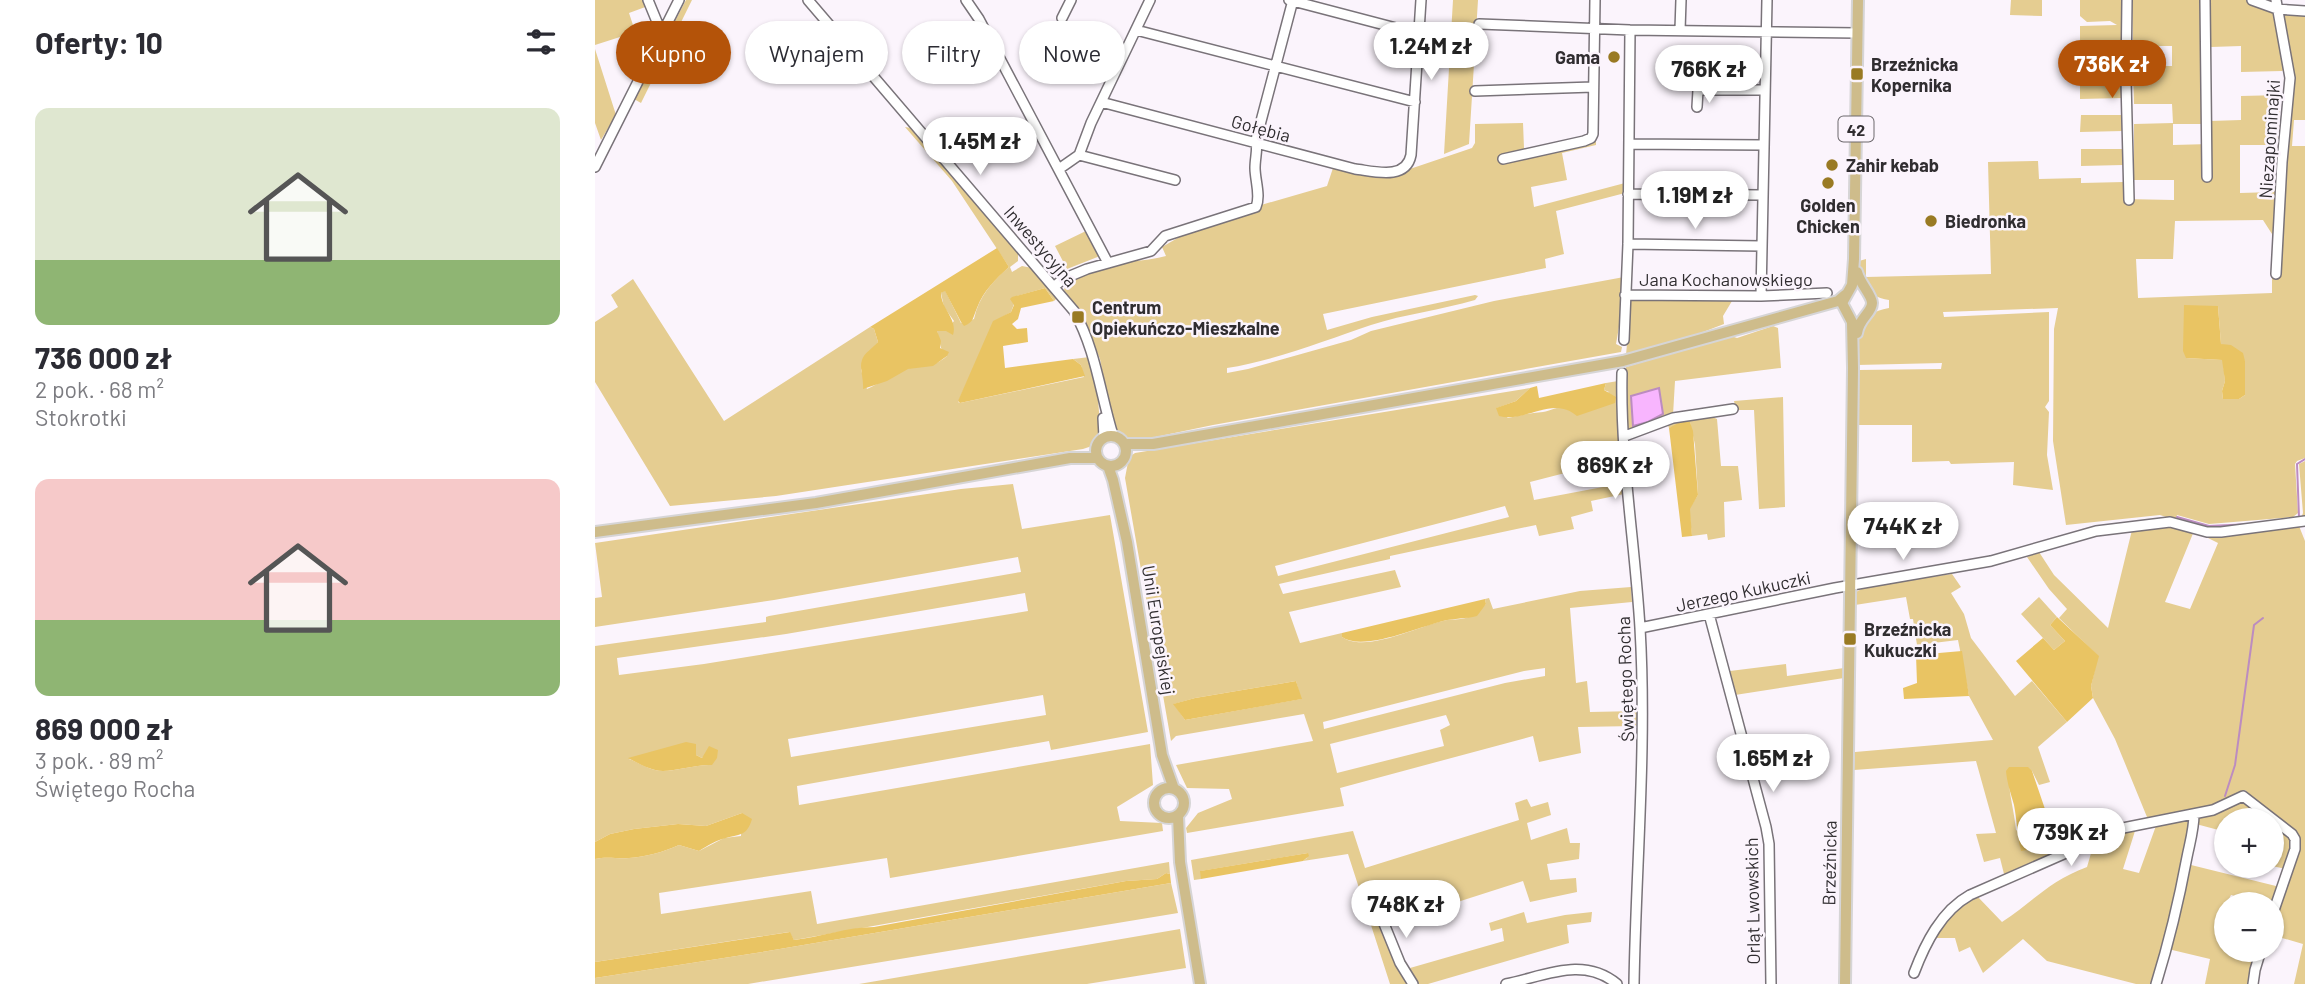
<!DOCTYPE html>
<html lang="pl">
<meta charset="utf-8">
<style>
:root{--surface:#fff;--page:#f7f7f7;--text:#2b2b33;--muted:#7c7c81;--accent:#b45309}
body{margin:0;font-family:Barlow,sans-serif;background:var(--page);color:var(--text);height:100vh;display:flex;flex-direction:column;font-size:26px;white-space:nowrap}
*{box-sizing:border-box;margin:0}
p{font-size:23px;color:var(--muted)}
.icon{flex:none;width:38px;height:38px;fill:none;stroke:currentColor;stroke-width:2;stroke-linecap:round;stroke-linejoin:round}
.map{position:relative;flex:1;overflow:hidden}
.drawer{display:flex;flex-direction:column;background:var(--surface);width:595px}
.drawer>*{flex:none}
.top-card{position:absolute;left:21px;top:21px;width:665px;height:63px;display:flex;gap:14px}
.fabs{position:absolute;left:1619px;top:808px;display:grid;gap:14px}
.fabs a{display:grid;place-items:center;width:70px;height:70px;border-radius:50%;background:var(--surface);box-shadow:0 2px 5px #0004;font-size:35px}
.price{position:absolute;translate:-50% -60px;padding:0 16px;border-radius:24px;background:#fff;color:#222;font-size:23px;line-height:46px;filter:drop-shadow(0 2px 4px #0008)}
.price::after{content:'';position:absolute;left:50%;top:42px;width:21px;height:16px;margin-left:-10px;background:inherit;clip-path:polygon(0 0,100% 0,50% 100%)}
.price.selected{background:var(--accent);color:#fff}
ul{padding:0;list-style:none}
li{display:grid;align-content:center;gap:14px;height:371px;padding:0 35px}
li span{display:grid;place-items:center;height:217px;border-radius:14px;color:#555}
li>.icon{margin-inline-start:auto}
span .icon{width:126px;height:126px;fill:#fffc;stroke-width:1}
li b{font-size:30px}
h2{display:flex;justify-content:space-between;align-items:center;height:84px;padding:0 35px;font-size:30px}
.tag{padding:0 24px;border-radius:32px;background:var(--surface);box-shadow:0 2px 5px #0004;font-size:24px;line-height:63px}
.tag.selected{background:var(--accent);color:#fff}
main{display:flex;flex:1;min-height:0}
.map>svg:first-child{display:block}
.green{fill:#e5cd91;fill-rule:evenodd}
.forest{fill:#e9c463}
.water{fill:#f8b5fe;stroke:#bc8cc0;stroke-width:2}
.lines{fill:none;stroke-linecap:round;stroke-linejoin:round}
.stream{stroke:#bc8cc0;stroke-width:2}
.minor-casing{stroke:#797379;stroke-width:12}
.major-casing{stroke:#d6d5d6;stroke-width:14}
.minor{stroke:#fff;stroke-width:9}
.major{stroke:#cebc8b;stroke-width:10}
.poi-dot{fill:#997a23;stroke:#fbf4fc;stroke-width:2.5}
.labels{text-anchor:middle;dominant-baseline:central;stroke-width:5;stroke-linejoin:round;paint-order:stroke}
.shield{fill:#fbf4fc;stroke:#6d696d;stroke-width:2}
.shield-label{font-size:16px;font-weight:bold;fill:#302d30}
.poi-label{font-size:18px;font-weight:bold;fill:#302d30;stroke:#fbf4fc;text-anchor:start}
.street-label{font-size:18px;fill:#302d30;stroke:#fbf4fc}
</style>
<main>
<section class="drawer">
<h2>Oferty: 10<svg class="icon" aria-label="filters" viewBox="0 0 24 24"><path d="M4 7h16M4 17h16"/><circle cx="9" cy="7" r="2"/><circle cx="15" cy="17" r="2"/></svg></h2>
<ul>
<li><span style="background:linear-gradient(#dfe7d0 70%,#8fb573 0)"><svg class="icon" aria-label="home" viewBox="0 0 24 24"><path d="M3 11l9-7 9 7M6 9v11h12V9"/></svg></span><div><b>736 000 zł</b><p>2 pok. · 68 m²</p><p>Stokrotki</p></div></li>
<li><span style="background:linear-gradient(#f6c9c9 65%,#8fb573 0)"><svg class="icon" aria-label="home" viewBox="0 0 24 24"><path d="M3 11l9-7 9 7M6 9v11h12V9"/></svg></span><div><b>869 000 zł</b><p>3 pok. · 89 m²</p><p>Świętego Rocha</p></div></li>
</ul>
</section>
<div class="map">
<svg width="1710" height="984" viewBox="0 0 1710 984">
<rect width="100%" height="100%" fill="#fbf4fc"/>
<path class="green" d="M0 0H51L53 6 34 13 49 58 39 79 25 37 0 45Z
M91 0H97L46 103 39 99Z
M858 0H883L874 144 849 154Z
M1416 0H1447V16L1415 15Z
M1485 0H1527L1528 98 1485 99V26L1522 25 1515 21 1492 22 1485 16Z
M1537 0H1607L1608 124H1578V145L1615 144V121L1646 120V96L1686 95 1682 145H1645V193L1679 192 1680 183 1687 184 1697 80 1686 13H1710V120H1699L1697 146H1710V458L1702 461 1700 464 1703 513 1698 517 1614 524 1582 515 1581 519 1621 528 1642 527 1706 518 1708 513 1704 464 1710 461V525L1704 526 1710 541V984H1699L1708 944 1677 935V924L1703 842 1650 790 1624 806 1561 818 1552 817 1520 739 1498 698 1496 686 1503 656 1464 618 1472 609 1454 589 1432 557 1444 552 1459 575 1513 628 1537 530 1580 520 1565 515 1471 525 1458 441 1459 329 1463 308 1348 312 1349 317 1454 312V401L1450 407 1454 412 1452 455 1458 490 1418 485 1419 462 1356 464 1354 461 1317 462V425H1264L1263 370 1346 369 1347 363 1262 365C1262 337 1262 313 1294 308V300C1271 297 1267 280 1264 261L1271 259V277L1396 274 1393 162 1443 161 1444 179 1486 178V183L1529 182 1528 199 1579 200V180H1539V124L1578 123 1577 104H1539L1538 66H1577V46H1538ZM1668 220 1677 234V293L1543 298 1541 259H1578L1580 221ZM1623 306 1626 344 1650 361V395L1644 399H1628L1627 391 1630 381 1628 360 1591 358ZM1599 531 1623 543 1595 609 1570 602Z
M1614 0H1651L1681 12 1691 68 1687 71 1646 72V46L1616 47Z
M0 49 21 115 6 140 0 123Z
M1486 115H1528V131L1485 132Z
M928 123 929 148 935 149 938 153 1001 141V145L967 153 972 180 936 187 939 207 1030 183V193L961 211 969 254 950 259 951 268 728 314 732 330 777 317 880 295 883 296 880 300C846 310 810 314 776 325 732 340 678 361 632 368V373L653 369 756 340 776 331 899 301 1029 277V298L1021 344 1027 347 1026 352 618 425 541 441 532 442 519 431 505 359 488 319 469 290 472 281C488 274 504 268 521 264 537 260 554 261 571 256L567 247 600 228 657 213 666 205 732 186 738 168 781 174 809 171 877 148 880 143V124Z
M310 127 316 128 421 249 423 253V261L415 267 417 272 427 266 437 268 462 298 459 301 450 288 422 296 416 312 399 322 363 402 365 403 489 377 486 365 478 359 495 357 502 389 506 434 497 446 488 449 181 496 75 506 0 382V322L23 307 16 295 38 279 129 421 275 327 279 329 283 342 266 370 272 389C285 383 296 375 309 370 326 363 336 370 352 356L346 348 342 331H351L359 321 349 307 346 293 350 290 366 323 379 319C384 296 397 282 414 267L357 181Z
M1486 149H1527L1528 165 1486 166Z
M493 230 505 256 472 269 460 246Z
M1036 300 1137 301 1128 316 1129 324 1082 342 1031 355Z
M1178 326 1183 328 1186 368 1080 381 1078 415 1032 432 1031 367 1136 336 1142 338Z
M1023 381 1026 451 969 465 970 473 935 482 939 500 1029 483V494L996 501 998 511 976 517 979 529 944 536 941 525 795 556V559L684 584 688 594 800 570 806 587 694 612 705 643 747 633V637C771 654 825 625 852 620 859 619 867 620 873 617 880 614 886 609 891 604L890 599 894 598 898 609 985 591 1036 587 1037 602 975 608 981 683 992 681 995 712 1043 711 1041 726 983 727 986 753 944 762 938 736 745 788 749 806 592 833 591 828 603 813 637 799 634 789 592 788 581 765 718 741 709 714 581 736 576 741 530 478 534 457 540 453 935 388 921 401 902 408 913 418C925 415 936 413 948 412 959 410 964 404 975 410L1014 392 1009 390 1011 383ZM910 506 914 517 683 576 680 566ZM950 668V676L910 683 729 729 728 722 929 671ZM701 681 706 699 590 720 579 704 600 698ZM851 715 855 725 845 730 849 746 742 773 735 744Z
M1188 397 1190 507 1164 509 1159 410H1141L1139 401Z
M1115 416 1122 419 1126 466H1143L1147 500 1129 502 1130 537 1113 540 1112 534 1097 536 1094 509 1103 495 1100 445 1095 422 1074 428 1072 423Z
M418 484 427 529 515 515 553 732 456 750 454 741 202 786 204 805 555 744 558 785 522 807 525 821 567 823 568 831 295 878 292 858 64 893 66 914 216 891 222 924 574 862 575 874 571 873 562 879 531 881 205 939 199 940 194 932 0 962V859C12 856 22 859 34 858 50 857 69 852 84 845L104 851 129 838 146 836 147 813 111 826 83 824 39 829 15 834 0 842V646L171 622V617L174 616 426 572 423 557 179 600 0 627V598L7 597 0 543 366 489ZM430 593 433 611 109 664 24 675 22 658 191 634ZM448 695 451 715 196 757 193 739ZM101 744V755L107 758 112 753 117 765C98 764 75 774 60 770 51 768 42 762 34 759Z
M1357 574 1366 587 1356 593 1369 614 1376 638 1420 696 1437 681 1472 722 1443 747 1455 782 1444 785 1437 771 1414 767C1412 789 1419 808 1421 830L1444 846 1445 836 1452 837 1465 853 1409 874 1405 858 1389 862 1381 834 1401 833 1381 761 1259 770 1260 752 1398 740 1374 696 1363 640 1322 645 1318 619H1315L1311 597 1260 605 1261 592 1272 586Z
M1444 597 1462 617 1455 625 1470 641 1459 650 1426 614Z
M1191 664 1192 676 1249 668V678L1140 695 1135 671Z
M932 799 936 807 953 802 956 815 932 823 936 840 972 828 975 843H985L984 859 952 864 955 880 981 878 982 892 935 902 928 881 794 924 814 984H795L753 854 708 861 712 858 713 853 606 871V879L599 880 596 860 758 831 770 868 924 820 920 803Z
M1645 800 1652 801 1696 836 1699 844 1691 869 1677 866 1676 821H1631V832L1601 824 1603 816 1630 808Z
M1593 817 1596 820 1580 905 1557 984H1541L1452 961 1428 939 1388 973 1375 947 1364 952 1360 938H1338L1357 911 1382 896 1407 922C1439 901 1454 881 1492 867L1499 843 1523 832 1540 831 1528 869 1544 873 1562 823Z
M1592 864 1685 887 1676 905 1636 895 1631 905 1623 938 1631 940V950H1663L1656 984H1610L1615 959 1573 949Z
M576 883 583 913 153 984H0V978L161 953Z
M929 912 932 923 970 915 997 912 996 922 972 925 974 943 833 984H824L815 968 909 941 907 928 896 931 894 923Z
M585 929 591 968 492 984H264Z"/>
<path class="forest" d="M402 248 414 267C400 280 389 290 382 308 378 317 379 322 369 326L366 322 350 291 346 293C346 309 363 319 358 335L351 331H342L346 341 345 348 354 352 352 356 338 366 313 369 292 381 268 389C269 379 264 368 267 360 269 353 278 348 283 342L279 329 275 327Z
M450 288 459 301 426 308 423 319 417 324 422 329 432 328 433 342 408 346 410 368 478 359 486 365 490 376 365 403 363 401 398 321 416 312 419 305 415 299 417 297Z
M1589 305 1623 306 1626 344 1636 345 1648 353 1650 361V395L1644 399H1628L1627 391 1630 381 1627 360 1591 358 1588 351Z
M1011 383 1009 390 1021 397 1020 403 982 416C957 395 932 423 904 416L901 408 921 401 935 388 942 386 944 398Z
M1087 421 1095 422 1098 431 1103 495 1095 509 1097 536 1087 537 1074 428Z
M890 599 891 604 882 616C871 619 859 618 848 621 824 627 768 652 747 637V633Z
M1462 617 1504 656 1496 686 1498 698 1472 722 1421 661 1448 638 1459 650 1470 641 1455 625Z
M1367 651 1374 696 1309 699 1308 688 1322 683 1321 655Z
M701 681 707 699 590 720 578 704 600 698Z
M91 742 101 744V755L107 758 114 746 123 750 122 758 117 765C99 764 74 774 60 770 51 768 41 762 33 758Z
M1414 767H1433L1437 771 1465 853 1458 852 1452 837 1445 836 1444 846 1438 849 1426 851C1422 836 1422 820 1419 805 1416 794 1412 783 1411 771Z
M147 813 157 819C152 836 145 834 131 838 121 840 112 846 104 851L84 845C69 852 50 857 34 858 22 859 12 856 0 859V842L15 834 39 829 83 824 111 826Z
M713 853 714 856 708 861 606 879 605 871Z
M571 873 575 874 576 883 161 953 0 978V962L195 932 199 940C226 937 252 927 279 927L531 881 562 879Z"/>
<path class="water" d="M1064 388 1068 414 1053 422 1038 426 1036 396Z"/>
<g class="lines">
<path class="stream" d="M1582 517 1614 526 1657 524
M1704 517 1702 464 1710 459
M1630 796 1640 765 1659 625 1668 618"/>
<g class="minor-casing">
<path id="minor" d="M53 0 67 34
M213 0 479 311C501 350 505 393 518 435
M371 0 384 19 513 263
M694 0 824 34
M1532 0 1531 80 1534 200
M1610 0 1612 177
M1657 0 1682 9 1710 11
M1681 0 1695 78 1687 162 1681 274
M467 18 476 0
M884 24 1035 30 1262 33
M541 30 820 102
M1085 30 1086 0
M1103 68V90H1169
M880 91 998 87
M506 102 760 169C778 171 811 181 816 155L826 0
M1102 107 1103 90
M1034 144 1168 145
M484 155 580 180
M908 159 989 141 996 138 998 134 1000 0
M0 167 84 0
M464 169 484 155 496 123 555 0
M1033 194 1167 195
M1033 244 1166 246
M460 286 468 279 492 269 556 251 570 236 661 207C666 196 660 180 660 168 660 158 663 149 661 140L698 0
M1030 295 1166 296 1232 293
M1166 296 1172 0
M1029 340 1033 244 1035 30
M1027 373C1025 458 1040 543 1045 628 1052 747 1041 865 1039 984
M508 418 509 437
M1030 436 1078 418 1138 409
M1114 614 1171 827 1174 844 1176 984
M1045 628 1240 588 1396 561 1501 531 1575 522 1612 532H1626L1710 521
M784 894 779 899 805 963 818 984
M1319 973C1330 944 1346 911 1375 895L1528 828 1618 810 1648 796 1697 834 1700 839V849L1676 919
M911 984C950 976 988 956 1022 984
M1561 984C1574 942 1584 900 1592 857 1595 842 1599 829 1599 814
M1658 984 1660 970 1666 950"/>
</g>
<g class="major-casing">
<path id="major" d="M1262 272C1265 284 1277 295 1277 303 1277 313 1264 318 1262 333
M501 451a15 15 0 1 1 30 0a15 15 0 1 1-30 0Z
M530 444H558L1028 361 1243 301 1250 295
M513 466 518 480 532 542 567 755 579 789
M0 532 221 503 475 458H502
M559 803a15 15 0 1 1 30 0a15 15 0 1 1-30 0Z
M583 816 585 862 605 984
M1250 984 1258 368 1257 322 1247 303 1257 285 1259 259 1263 0"/>
</g>
<use href="#minor" class="minor"/>
<use href="#major" class="major"/>
</g>
<g class="poi-dot">
<circle cx="1019" cy="57" r="7"/>
<rect x="1255" y="67" width="14" height="14" rx="3.5"/>
<circle cx="1237" cy="165" r="7"/>
<circle cx="1233" cy="183" r="7"/>
<circle cx="1336" cy="221" r="7"/>
<rect x="476" y="310" width="14" height="14" rx="3.5"/>
<rect x="1248" y="632" width="14" height="14" rx="3.5"/>
</g>
<g class="labels">
<rect class="shield" x="1243.5" y="116.5" width="35" height="25" rx="5"/>
<g class="shield-label">
<text x="1261" y="129">42</text>
</g>
<g class="poi-label">
<text x="1005" y="57" text-anchor="end">Gama</text>
<text x="1276" y="64">Brzeźnicka<tspan x="1276" dy="21">Kopernika</tspan></text>
<text x="1251" y="165">Zahir kebab</text>
<text x="1233" y="205" text-anchor="middle">Golden<tspan x="1233" dy="21">Chicken</tspan></text>
<text x="1350" y="221">Biedronka</text>
<text x="497" y="307">Centrum<tspan x="497" dy="21">Opiekuńczo-Mieszkalne</tspan></text>
<text x="1269" y="629">Brzeźnicka<tspan x="1269" dy="21">Kukuczki</tspan></text>
</g>
<g class="street-label">
<text transform="translate(666 128) rotate(15)">Gołębia</text>
<text transform="translate(1674 139) rotate(-86)">Niezapominajki</text>
<text transform="translate(446 246) rotate(49)">Inwestycyjna</text>
<text x="1131" y="279">Jana Kochanowskiego</text>
<text transform="translate(1148 591) rotate(-12)">Jerzego Kukuczki</text>
<text transform="translate(564 630) rotate(81)">Unii Europejskiej</text>
<text transform="translate(1030 679) rotate(-92)">Świętego Rocha</text>
<text transform="translate(1234 863) rotate(-89)">Brzeźnicka</text>
<text transform="translate(1157 901) rotate(-91)">Orląt Lwowskich</text>
</g>
</g>
</svg>
<div class="fabs">
<a>+</a>
<a>−</a>
</div>
<b class="price" style="left:836px;top:82px">1.24M zł</b>
<b class="price selected" style="left:1517px;top:100px">736K zł</b>
<b class="price" style="left:1114px;top:105px">766K zł</b>
<b class="price" style="left:385px;top:177px">1.45M zł</b>
<b class="price" style="left:1100px;top:231px">1.19M zł</b>
<b class="price" style="left:1020px;top:501px">869K zł</b>
<b class="price" style="left:1308px;top:562px">744K zł</b>
<b class="price" style="left:1178px;top:794px">1.65M zł</b>
<b class="price" style="left:1476px;top:868px">739K zł</b>
<b class="price" style="left:811px;top:940px">748K zł</b>
<div class="top-card">
<a class="tag selected">Kupno</a>
<a class="tag">Wynajem</a>
<a class="tag">Filtry</a>
<a class="tag">Nowe</a>
</div>
</div>
</main>
